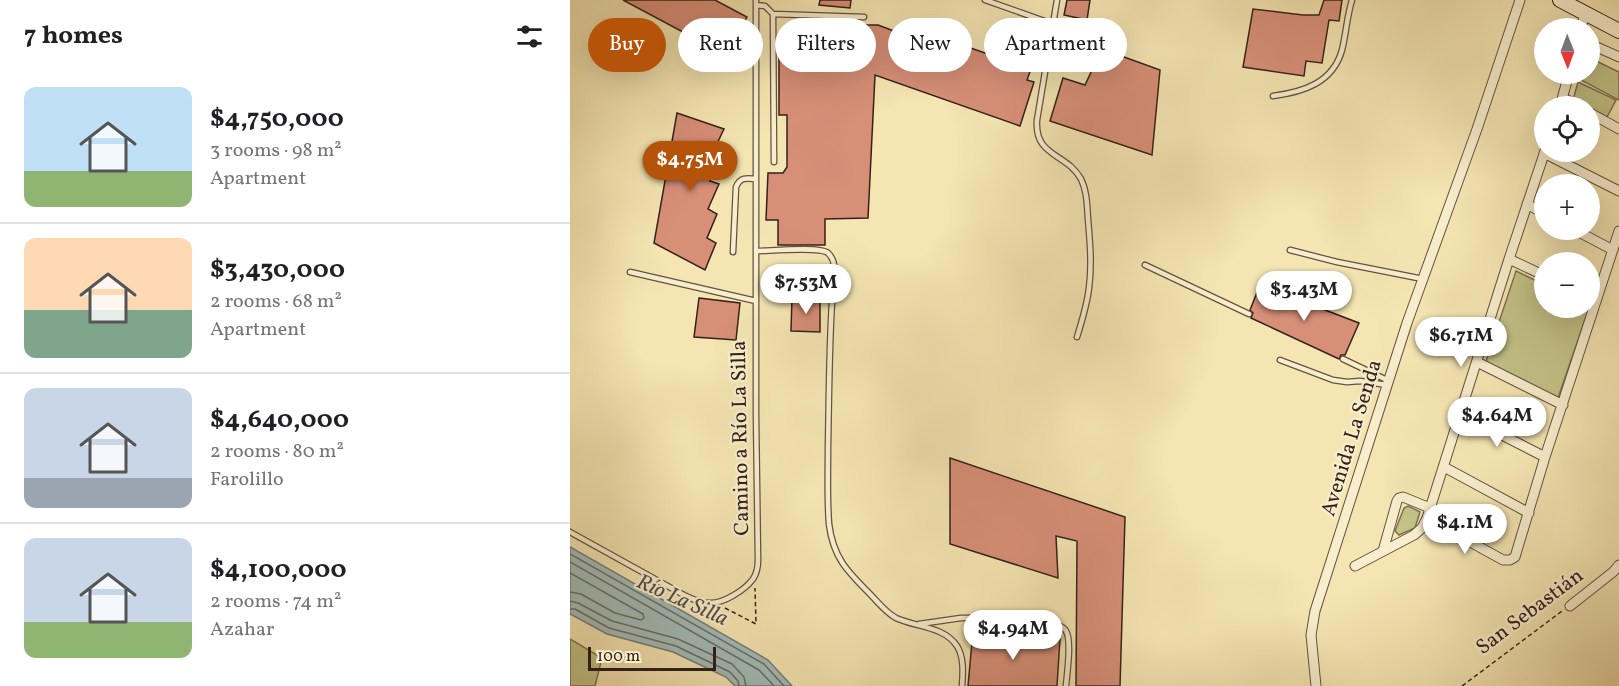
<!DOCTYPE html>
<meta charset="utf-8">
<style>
:root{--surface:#fff;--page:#f2f2f2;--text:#202124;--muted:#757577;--line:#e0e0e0;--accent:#b45309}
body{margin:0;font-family:Vollkorn,serif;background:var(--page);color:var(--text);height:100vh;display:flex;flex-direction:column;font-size:22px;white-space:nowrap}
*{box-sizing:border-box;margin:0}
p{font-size:20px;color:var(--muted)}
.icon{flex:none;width:33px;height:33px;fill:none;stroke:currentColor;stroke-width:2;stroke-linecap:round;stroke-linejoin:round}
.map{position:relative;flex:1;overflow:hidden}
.sheet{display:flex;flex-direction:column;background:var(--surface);width:570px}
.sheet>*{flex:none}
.banner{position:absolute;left:18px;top:18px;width:570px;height:54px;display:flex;gap:12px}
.needle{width:39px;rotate:179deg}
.fabs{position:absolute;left:964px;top:18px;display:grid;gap:12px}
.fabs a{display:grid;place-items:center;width:66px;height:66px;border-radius:50%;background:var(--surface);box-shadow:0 6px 24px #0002;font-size:30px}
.scale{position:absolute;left:18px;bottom:15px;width:128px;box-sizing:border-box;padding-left:6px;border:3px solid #352119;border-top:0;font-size:16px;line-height:21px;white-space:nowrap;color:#352119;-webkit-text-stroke:4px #f8eecd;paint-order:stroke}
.price{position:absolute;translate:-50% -51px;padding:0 14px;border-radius:21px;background:#fff;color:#222;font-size:20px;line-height:39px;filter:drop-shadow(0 2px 3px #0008)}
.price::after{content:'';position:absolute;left:50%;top:36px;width:18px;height:14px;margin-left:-9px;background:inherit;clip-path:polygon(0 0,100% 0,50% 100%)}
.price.current{background:var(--accent);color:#fff}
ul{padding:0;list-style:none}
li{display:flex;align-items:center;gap:18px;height:150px;padding:0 24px}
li+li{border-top:2px solid var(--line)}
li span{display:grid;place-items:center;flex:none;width:168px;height:120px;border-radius:12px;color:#555}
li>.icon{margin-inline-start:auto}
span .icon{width:72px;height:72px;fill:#fffc;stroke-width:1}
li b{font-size:26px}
h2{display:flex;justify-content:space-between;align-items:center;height:72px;padding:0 24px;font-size:26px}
.pill{padding:0 21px;border-radius:27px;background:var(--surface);box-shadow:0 6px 24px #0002;font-size:21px;line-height:54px}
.pill.current{background:var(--accent);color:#fff}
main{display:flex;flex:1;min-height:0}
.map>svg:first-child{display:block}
.green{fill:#c3c287;stroke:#7c7250;stroke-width:1.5}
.water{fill:#a2bcb8;stroke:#767e78;stroke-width:1.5}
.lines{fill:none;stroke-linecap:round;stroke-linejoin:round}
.shore{stroke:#6c6e68;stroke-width:1.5}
.building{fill:#d78f78;stroke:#352119;stroke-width:1.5}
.lane-casing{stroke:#65523f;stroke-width:7}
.street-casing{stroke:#65523f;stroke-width:11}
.secondary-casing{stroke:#352119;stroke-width:16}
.path{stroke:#352119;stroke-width:1.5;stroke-dasharray:4.5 3;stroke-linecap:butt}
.lane{stroke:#f8eecd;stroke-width:4.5}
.street{stroke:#f8eecd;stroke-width:9}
.secondary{stroke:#f8eecd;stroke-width:14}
.labels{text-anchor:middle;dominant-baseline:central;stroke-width:4.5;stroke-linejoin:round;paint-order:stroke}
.street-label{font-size:21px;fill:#352119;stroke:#f8eecd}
.water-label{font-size:22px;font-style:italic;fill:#565049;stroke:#f8eecd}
</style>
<main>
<section class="sheet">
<h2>7 homes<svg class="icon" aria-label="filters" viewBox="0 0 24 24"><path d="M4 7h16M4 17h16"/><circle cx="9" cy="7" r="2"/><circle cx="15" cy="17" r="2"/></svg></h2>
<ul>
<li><span style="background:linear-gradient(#bfe0f5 70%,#8fb573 0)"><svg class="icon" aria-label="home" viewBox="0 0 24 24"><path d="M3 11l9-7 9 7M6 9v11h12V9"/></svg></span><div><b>$4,750,000</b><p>3 rooms · 98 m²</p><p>Apartment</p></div></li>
<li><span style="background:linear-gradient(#ffd9b3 60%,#7fa58c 0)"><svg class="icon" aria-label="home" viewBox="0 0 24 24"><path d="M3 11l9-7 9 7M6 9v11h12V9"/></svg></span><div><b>$3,430,000</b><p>2 rooms · 68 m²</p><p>Apartment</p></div></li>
<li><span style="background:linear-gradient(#c9d6e8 75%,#9aa5b1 0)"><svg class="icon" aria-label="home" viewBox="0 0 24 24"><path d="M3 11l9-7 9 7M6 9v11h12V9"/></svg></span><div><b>$4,640,000</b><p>2 rooms · 80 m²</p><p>Farolillo</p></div></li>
<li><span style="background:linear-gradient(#c9d6e8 70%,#8fb573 0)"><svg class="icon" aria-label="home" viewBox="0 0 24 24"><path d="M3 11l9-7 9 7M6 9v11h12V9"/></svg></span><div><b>$4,100,000</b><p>2 rooms · 74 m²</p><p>Azahar</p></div></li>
</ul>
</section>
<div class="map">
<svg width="1049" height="686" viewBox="0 0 1049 686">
<rect width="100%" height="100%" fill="#f4e5b2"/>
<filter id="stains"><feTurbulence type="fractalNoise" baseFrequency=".00333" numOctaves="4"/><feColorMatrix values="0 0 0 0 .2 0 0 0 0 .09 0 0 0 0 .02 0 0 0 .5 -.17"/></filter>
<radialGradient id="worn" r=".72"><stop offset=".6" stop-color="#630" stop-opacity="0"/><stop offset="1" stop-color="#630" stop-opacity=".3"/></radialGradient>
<path class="green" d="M1020 58 1049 72V100L1009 79 1011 74H1020Z
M1008 82 1046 100 1037 117 1020 108V106H1017L1003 100Z
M946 271 975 285V308H1019L988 398 915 364Z
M838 506 850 512 845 528 829 535 825 531 834 508Z
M0 639 32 658 25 686H0Z"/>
<path class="water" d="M0 547 198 660 222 686H165L156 677 103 652 37 634 0 614Z"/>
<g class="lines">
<path class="shore" d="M0 554 194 664 214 686
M0 562 189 670 204 686
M0 573 73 614 74 618 71 620 45 613 11 594 0 592
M0 601 8 603 42 621 108 639 162 664 174 677 176 686
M0 609H5L39 628 106 646 160 672 168 681 169 686"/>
</g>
<path class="building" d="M53 0H145L177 17 156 55Z
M250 0H281L280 8 249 5Z
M497 0H520L517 20 494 15Z
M754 0H772L769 21 759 20 752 63 736 61 734 76 673 67 683 9 733 15H749Z
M243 25H308L388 55 392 45 461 69 457 80 464 82 450 126 305 75 298 218 255 219V245H208V220H196L198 173H213L217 167V115H209V51H231V40H244Z
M532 49 590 70 582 155 480 121 493 78 515 85Z
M107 113 154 129 142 154 151 157 140 181 149 184 138 209 147 214 137 238 146 243 135 270 84 243Z
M690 285 789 323 775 355H771L769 359 681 318 683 313 680 310Z
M250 297V332L221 331 222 298Z
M129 298 170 303 166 340 124 337Z
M380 458 555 517 550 686H506L507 541 486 536 488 578 380 544Z
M403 631 490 639 487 686H398Z"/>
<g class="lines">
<g class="lane-casing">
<path id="lane" d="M415 0 483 24
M487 0 467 120C464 157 497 153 511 179 517 191 517 205 518 219 520 242 522 265 519 288 517 305 512 321 507 337
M186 5 195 6 203 14 204 162
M203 14 294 17
M703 96C733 92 763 83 772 50 776 34 777 16 782 0
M720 250 767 262 853 279
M186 251C199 251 250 246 258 253 270 264 263 288 262 302 259 350 259 399 258 447 258 473 257 499 259 524 263 557 277 571 299 593 308 602 315 612 326 618 345 627 374 626 387 646 394 657 393 673 392 686
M163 252 166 187C170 177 177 178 186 179
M575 265 679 314
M60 272 186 301
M773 359 819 381
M710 360 763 380 777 382 790 381 817 385
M0 532 112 594C120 598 129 603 139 603 153 604 175 590 183 579 187 573 188 567 188 560L186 414V0
M349 624 391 618H414L483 623C488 625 493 626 496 631 502 641 497 673 496 686"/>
</g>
<g class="street-casing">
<path id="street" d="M1011 28 1015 14
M1020 44 1049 57
M993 98 1009 106
M990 106 999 74
M1020 113 1049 129
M974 153 1049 191
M957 204 975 214
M1005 230 1043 250
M939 259 975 276
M907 362 993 405
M891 414 975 457
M874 467 959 513
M857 518 933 560H940L945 557 975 457 1049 231
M813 551 827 501 829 498 833 497 860 508
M785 566 844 535 852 528 857 518 939 259 975 151
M1000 606 1043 572 1049 565
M746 686 741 635 745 611 837 323 907 129 950 0"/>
</g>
<g class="secondary-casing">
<path id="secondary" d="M990 0 1049 31"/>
</g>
<path class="path" d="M155 608 186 624 185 588
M892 686 992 611"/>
<use href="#lane" class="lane"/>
<use href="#street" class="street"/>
<use href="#secondary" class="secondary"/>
</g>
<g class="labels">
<g class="street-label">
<text transform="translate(171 438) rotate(-91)">Camino a Río La Silla</text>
<text transform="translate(782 438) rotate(-73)">Avenida La Senda</text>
<text transform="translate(960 612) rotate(-37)">San Sebastián</text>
</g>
<g class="water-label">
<text transform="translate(112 601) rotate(24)">Río La Silla</text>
</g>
</g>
<rect width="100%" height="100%" filter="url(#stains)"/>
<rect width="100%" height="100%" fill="url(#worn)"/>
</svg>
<div class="fabs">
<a><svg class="needle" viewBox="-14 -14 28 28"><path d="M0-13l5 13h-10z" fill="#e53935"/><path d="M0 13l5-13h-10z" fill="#757577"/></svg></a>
<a><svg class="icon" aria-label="locate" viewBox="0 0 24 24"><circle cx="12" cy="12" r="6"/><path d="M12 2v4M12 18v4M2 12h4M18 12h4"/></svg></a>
<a>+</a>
<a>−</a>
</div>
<div class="scale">100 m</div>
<b class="price current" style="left:120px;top:192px">$4.75M</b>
<b class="price" style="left:236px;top:315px">$7.53M</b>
<b class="price" style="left:734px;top:322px">$3.43M</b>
<b class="price" style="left:891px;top:368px">$6.71M</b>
<b class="price" style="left:927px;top:448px">$4.64M</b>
<b class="price" style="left:895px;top:555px">$4.1M</b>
<b class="price" style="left:443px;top:661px">$4.94M</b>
<div class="banner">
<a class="pill current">Buy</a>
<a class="pill">Rent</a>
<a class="pill">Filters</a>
<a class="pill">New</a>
<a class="pill">Apartment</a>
</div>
</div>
</main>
